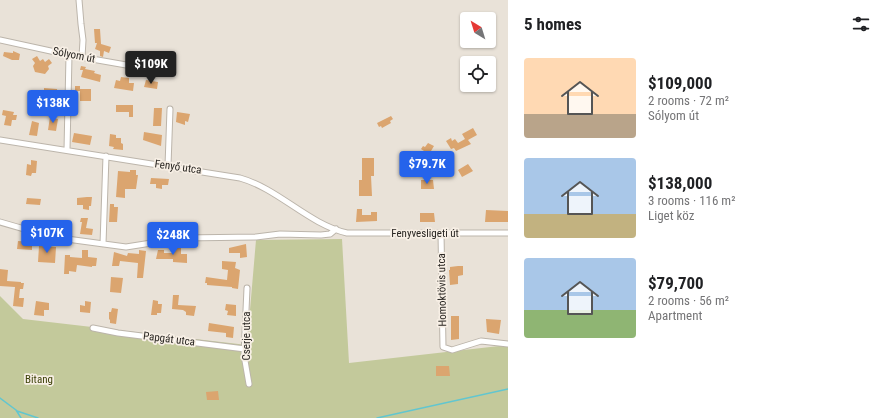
<!DOCTYPE html>
<meta charset="utf-8">
<style>
:root{--surface:#fff;--page:#f2f2f2;--text:#202124;--muted:#757577;--accent:#2563eb}
body{margin:0;font-family:"Roboto Condensed",sans-serif;background:var(--page);color:var(--text);height:100vh;display:flex;flex-direction:column;font-size:15px;white-space:nowrap}
*{box-sizing:border-box;margin:0}
p{font-size:13px;color:var(--muted)}
.icon{flex:none;width:22px;height:22px;fill:none;stroke:currentColor;stroke-width:2;stroke-linecap:round;stroke-linejoin:round}
.map{position:relative;flex:1;overflow:hidden}
.side{display:flex;flex-direction:column;background:var(--surface);width:380px}
.side>*{flex:none}
.needle{width:26px;rotate:322deg}
.fabs{position:absolute;left:460px;top:12px;display:grid;gap:8px}
.fabs a{display:grid;place-items:center;width:36px;height:36px;border-radius:4px;background:var(--surface);box-shadow:0 1px 3px #0004;font-size:20px}
.price{position:absolute;translate:-50% -34px;padding:0 9px;border-radius:4px;background:var(--accent);color:#fff;font-size:13px;line-height:26px;filter:drop-shadow(0 1px 2px #0008)}
.price::after{content:'';position:absolute;left:50%;top:24px;width:12px;height:9px;margin-left:-6px;background:inherit;clip-path:polygon(0 0,100% 0,50% 100%)}
.price.on{background:#222;color:#fff}
ul{padding:0;list-style:none}
li{display:flex;align-items:center;gap:12px;height:100px;padding:0 16px}
li span{display:grid;place-items:center;flex:none;width:112px;height:80px;border-radius:4px;color:#555}
li>.icon{margin-inline-start:auto}
span .icon{width:48px;height:48px;fill:#fffc;stroke-width:1}
li b{font-size:17px}
h2{display:flex;justify-content:space-between;align-items:center;height:48px;padding:0 16px;font-size:17px}
main{display:flex;flex:1;min-height:0}
.map>svg:first-child{display:block}
.green{fill:#c3c99b}
.lines{fill:none;stroke-linecap:round;stroke-linejoin:round}
.stream{stroke:#61c6d0;stroke-width:1.5}
.building{fill:#dba56f}
.minor-casing{stroke:#bcb5ab;stroke-width:7}
.minor{stroke:#fff;stroke-width:5}
.labels{text-anchor:middle;dominant-baseline:central;stroke-width:3.5;stroke-linejoin:round;paint-order:stroke}
.street-label{font-size:11px;fill:#282521;stroke:#f7efe5}
.park-label{font-size:11px;fill:#3c4007;stroke:#f7efe5}
</style>
<main>
<div class="map">
<svg width="508" height="418" viewBox="0 0 508 418">
<rect width="100%" height="100%" fill="#e9e2d8"/>
<path class="green" d="M342 239 349 363 508 345V418H0V296L23 319 247 345 256 240Z"/>
<g class="lines">
<path class="stream" d="M0 398 16 410 21 418
M17 411 38 418
M377 418 508 389"/>
</g>
<path class="building" d="M94 29H100L101 44 111 47 109 53 104 51 103 57 100 56V51L95 49 97 43H95Z
M13 51 20 54 19 60H12L3 56 4 52 13 53Z
M37 56 40 61 43 59 45 62 49 59 52 63 48 66 49 69 45 74 35 72 33 66 35 63 32 59Z
M81 66 86 67 85 69 95 71 94 73 101 75 100 82 81 77 83 70H80Z
M121 77 129 78V83H134L133 91 114 88 116 80 120 81Z
M146 80 158 82 157 89 144 87Z
M75 86H80V89H91V101H80V91H75Z
M44 88 57 89 58 108H47L48 94H44Z
M116 105H133V117H129V112H116Z
M154 108H162L161 126H153Z
M3 110 14 112 13 115H17L16 120H12L11 126 4 125 6 116 2 115Z
M177 112 190 114 188 122 185 121V125L176 122Z
M391 116 393 119 390 121 391 123 382 128 381 126 379 127 377 123Z
M50 117 58 119 56 131 48 130Z
M32 121 39 123 37 136 29 135Z
M473 128 477 135 468 140 471 144 456 151 454 148 451 149 446 141 451 138 452 141 455 139 458 143 465 139 462 134Z
M144 132 162 135 161 146 143 140Z
M74 133 92 136 90 145 72 142Z
M110 134 116 135V138H121V143L123 144V150L113 149 114 147 109 146Z
M428 143 434 146 431 151 435 154 433 157 421 149 423 146 425 147Z
M362 158H374V176H371L372 196H359V180H362Z
M31 160 37 161 36 173H32L31 176 26 175 27 164 31 165Z
M468 164 473 171 462 177 458 170Z
M130 170H136V175H138L136 189H125V198L116 197 118 171 130 172Z
M151 178 169 179 168 185H162V189L156 188V184H150Z
M421 180H433L434 189H421Z
M87 197H92L91 206H89V210L83 209V205H77V198Z
M27 198 41 199 40 205 26 204Z
M110 204H114V207H118L117 222H109Z
M357 209H362V215H371V212H377V221L356 222Z
M486 210 508 211V222H485Z
M420 213H434L435 222H420Z
M81 218H88L86 228 93 229 92 235 80 234 82 222H80Z
M18 241 32 242V250L17 249Z
M246 244 247 257 240 258V253H229V248Z
M39 246 56 247 55 263 38 262Z
M174 248H181V254H187V263L173 262V259H156L158 250H164V253H174Z
M82 250H88V257L97 258 96 266H92V267L77 265 76 272 69 271V274H64L65 255H70V257L82 258Z
M139 250 146 251 143 278H137L138 263 120 261 119 266H112L114 252 127 256 128 253 139 254Z
M222 261 236 262 235 268 240 270 238 289 232 288V287L207 285V283H205L206 277 227 280 228 270 222 269Z
M458 266H463V275L458 276V284L450 285 449 270H450V267Z
M0 269 8 270 7 281 21 282V283H24L23 289H20L19 298H24L23 307 13 306 15 287 0 286Z
M111 277 123 278 121 293 110 292Z
M173 295H179L178 305 196 306 194 316 186 315V312L183 310 172 309Z
M153 300 158 301V304H162L161 313H157V315H151Z
M36 301 49 303V310H44V316L34 315Z
M85 301 91 302 90 313 80 312V305L85 306Z
M226 304 236 305V316L227 315 228 311 225 310Z
M112 308 118 309 116 324 110 323V320L109 319V312H111Z
M451 316H459V339L451 340Z
M486 319 501 320 499 334 487 332Z
M209 323 234 327 233 338 226 337V333L208 331Z
M436 366H449L450 376H436Z
M218 391 219 400H207L206 392Z"/>
<g class="lines">
<g class="minor-casing">
<path id="minor" d="M79 0 81 24 83 40 82 57
M0 40 69 55 172 73
M0 140 240 178C279 189 308 224 347 233H508
M67 150 69 55
M168 166 170 109
M0 222 52 237 126 247 183 238 256 237 280 234 321 235 330 234 336 229
M441 233 443 347 452 350 481 341 508 344
M103 244 106 156
M247 288 244 355 249 384
M93 328 118 333 245 349"/>
</g>
<use href="#minor" class="minor"/>
</g>
<g class="labels">
<g class="street-label">
<text transform="translate(74 55) rotate(11)">Sólyom út</text>
<text transform="translate(178 167) rotate(8)">Fenyő utca</text>
<text x="425" y="233">Fenyvesligeti út</text>
<text transform="translate(442 290) rotate(-91)">Homoktövis utca</text>
<text transform="translate(246 336) rotate(-90)">Cserje utca</text>
<text transform="translate(169 339) rotate(7)">Papgát utca</text>
</g>
<g class="park-label">
<text x="39" y="379">Bitang</text>
</g>
</g>
</svg>
<div class="fabs">
<a><svg class="needle" viewBox="-14 -14 28 28"><path d="M0-13l5 13h-10z" fill="#e53935"/><path d="M0 13l5-13h-10z" fill="#757577"/></svg></a>
<a><svg class="icon" aria-label="locate" viewBox="0 0 24 24"><circle cx="12" cy="12" r="6"/><path d="M12 2v4M12 18v4M2 12h4M18 12h4"/></svg></a>
</div>
<b class="price on" style="left:151px;top:85px">$109K</b>
<b class="price" style="left:53px;top:124px">$138K</b>
<b class="price" style="left:427px;top:185px">$79.7K</b>
<b class="price" style="left:47px;top:254px">$107K</b>
<b class="price" style="left:173px;top:256px">$248K</b>
</div>
<section class="side">
<h2>5 homes<svg class="icon" aria-label="filters" viewBox="0 0 24 24"><path d="M4 7h16M4 17h16"/><circle cx="9" cy="7" r="2"/><circle cx="15" cy="17" r="2"/></svg></h2>
<ul>
<li><span style="background:linear-gradient(#ffd9b3 70%,#b9a48a 0)"><svg class="icon" aria-label="home" viewBox="0 0 24 24"><path d="M3 11l9-7 9 7M6 9v11h12V9"/></svg></span><div><b>$109,000</b><p>2 rooms · 72 m²</p><p>Sólyom út</p></div></li>
<li><span style="background:linear-gradient(#a9c7e8 70%,#c2b280 0)"><svg class="icon" aria-label="home" viewBox="0 0 24 24"><path d="M3 11l9-7 9 7M6 9v11h12V9"/></svg></span><div><b>$138,000</b><p>3 rooms · 116 m²</p><p>Liget köz</p></div></li>
<li><span style="background:linear-gradient(#a9c7e8 65%,#8fb573 0)"><svg class="icon" aria-label="home" viewBox="0 0 24 24"><path d="M3 11l9-7 9 7M6 9v11h12V9"/></svg></span><div><b>$79,700</b><p>2 rooms · 56 m²</p><p>Apartment</p></div></li>
</ul>
</section>
</main>
